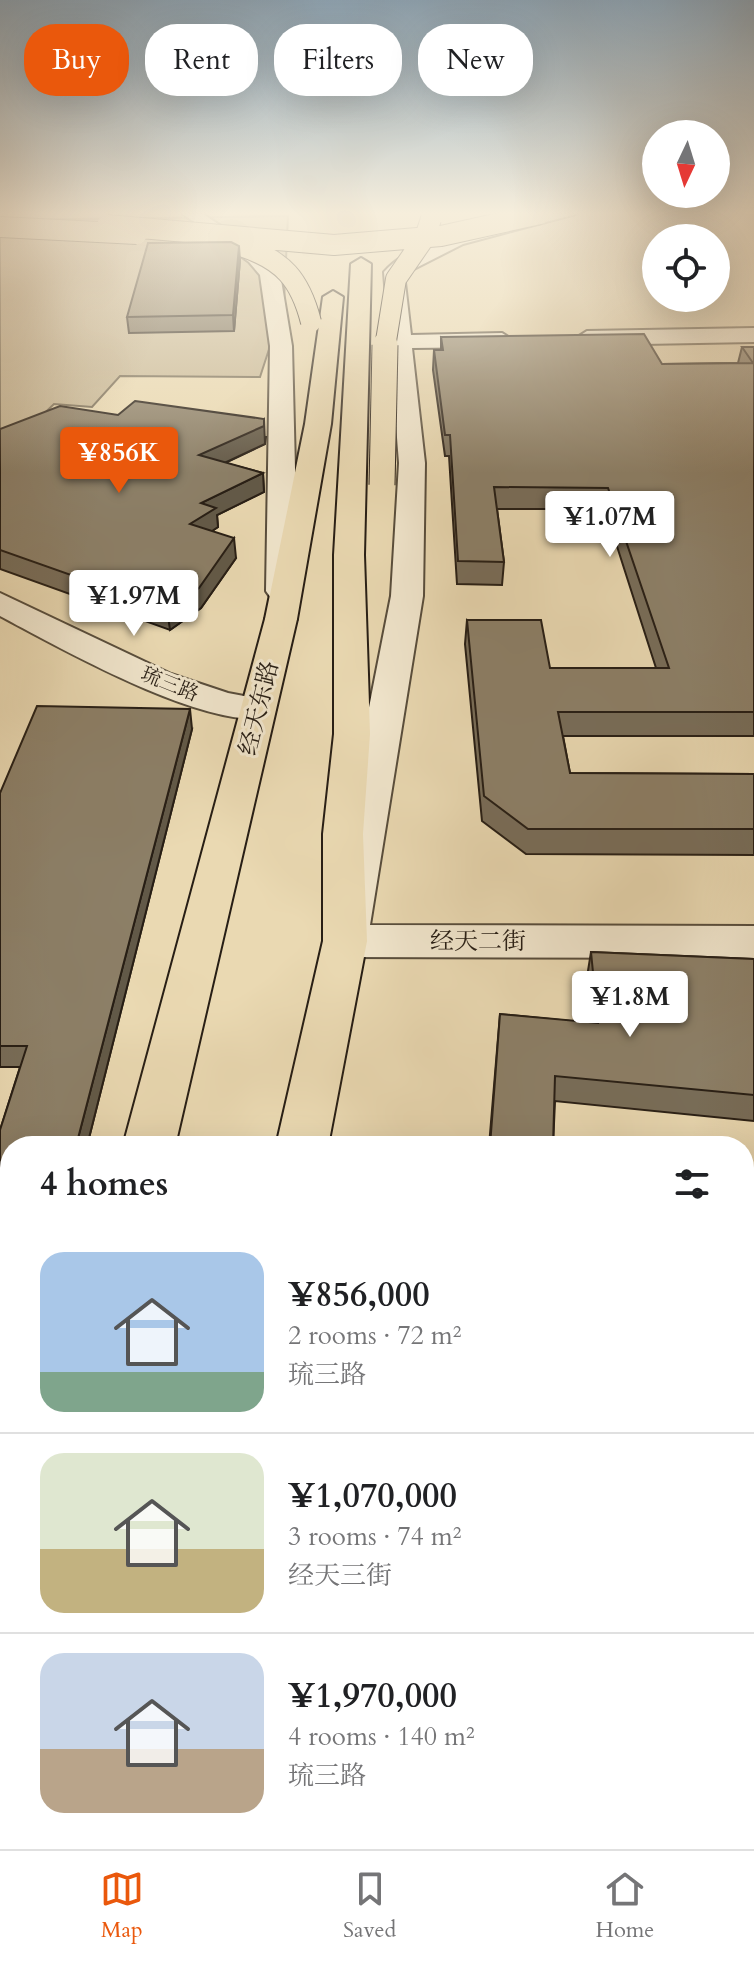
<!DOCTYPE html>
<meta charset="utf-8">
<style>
:root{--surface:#fff;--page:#f6f6f6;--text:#202124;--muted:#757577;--line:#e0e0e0;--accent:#ea580c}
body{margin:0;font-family:Cardo,"Noto Serif SC",serif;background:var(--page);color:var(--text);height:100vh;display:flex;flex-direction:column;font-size:30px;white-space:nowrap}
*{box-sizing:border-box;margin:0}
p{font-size:26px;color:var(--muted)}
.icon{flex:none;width:44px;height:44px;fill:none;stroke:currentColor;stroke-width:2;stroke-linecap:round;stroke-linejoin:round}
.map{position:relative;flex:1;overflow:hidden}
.details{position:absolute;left:0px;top:1136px;width:754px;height:714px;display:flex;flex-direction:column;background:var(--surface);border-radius:32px 32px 0 0;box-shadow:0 8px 32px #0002}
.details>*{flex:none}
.top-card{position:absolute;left:24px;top:24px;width:706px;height:72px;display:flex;gap:16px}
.needle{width:52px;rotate:184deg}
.tools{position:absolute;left:642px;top:120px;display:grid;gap:16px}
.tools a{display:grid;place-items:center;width:88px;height:88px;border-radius:50%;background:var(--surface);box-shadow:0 8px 32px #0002;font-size:40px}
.price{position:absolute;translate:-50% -68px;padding:0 18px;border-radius:8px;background:#fff;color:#222;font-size:26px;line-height:52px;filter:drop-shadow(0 2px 4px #0008)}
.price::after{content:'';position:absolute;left:50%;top:48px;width:24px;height:18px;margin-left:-12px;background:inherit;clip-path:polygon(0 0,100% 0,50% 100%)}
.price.active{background:var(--accent);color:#fff}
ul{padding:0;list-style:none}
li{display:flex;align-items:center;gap:24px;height:200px;padding:0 40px}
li+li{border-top:2px solid var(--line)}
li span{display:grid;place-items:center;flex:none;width:224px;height:160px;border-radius:24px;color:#555}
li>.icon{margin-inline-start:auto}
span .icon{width:96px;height:96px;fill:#fffc;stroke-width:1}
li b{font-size:34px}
h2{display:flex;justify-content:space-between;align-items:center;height:96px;padding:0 40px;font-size:34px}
.tag{padding:0 28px;border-radius:32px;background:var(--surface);box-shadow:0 8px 32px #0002;font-size:28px;line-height:72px}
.tag.active{background:var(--accent);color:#fff}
.tab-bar{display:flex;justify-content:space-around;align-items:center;height:112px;border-top:2px solid var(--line);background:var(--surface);font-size:22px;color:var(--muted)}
.tab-bar a{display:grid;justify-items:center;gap:4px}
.tab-bar .active{color:var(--accent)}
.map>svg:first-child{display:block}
.green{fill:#c9b997;stroke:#786c56;stroke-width:2}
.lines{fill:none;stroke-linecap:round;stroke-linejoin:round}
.minor-casing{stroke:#584d3c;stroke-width:4}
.major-casing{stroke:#271e15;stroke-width:4}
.highway-casing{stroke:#271e15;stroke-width:4}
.minor{fill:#f1e6cd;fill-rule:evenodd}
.major{fill:#ead9b2;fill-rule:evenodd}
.highway{fill:#ead9b2;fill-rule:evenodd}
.highway-bridge-far1-casing{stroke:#271e15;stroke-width:22;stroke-linecap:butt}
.highway-bridge-casing{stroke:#271e15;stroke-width:27;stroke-linecap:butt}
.highway-bridge-far1{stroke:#ead9b2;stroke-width:20}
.highway-bridge{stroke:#ead9b2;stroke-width:25}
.wall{fill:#786d59;stroke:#271e15;stroke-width:2}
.shaded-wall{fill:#625948;stroke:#271e15;stroke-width:2}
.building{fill:#8c7f67;stroke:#271e15;stroke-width:2}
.labels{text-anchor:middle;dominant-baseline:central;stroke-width:6;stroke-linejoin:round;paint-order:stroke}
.far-street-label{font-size:20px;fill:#271e15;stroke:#f1e6cd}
.street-label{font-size:24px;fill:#271e15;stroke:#f1e6cd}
</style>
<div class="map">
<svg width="754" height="1849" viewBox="0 0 754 1849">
<rect width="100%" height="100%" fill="#ead9b2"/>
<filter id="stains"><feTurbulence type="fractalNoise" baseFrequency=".0025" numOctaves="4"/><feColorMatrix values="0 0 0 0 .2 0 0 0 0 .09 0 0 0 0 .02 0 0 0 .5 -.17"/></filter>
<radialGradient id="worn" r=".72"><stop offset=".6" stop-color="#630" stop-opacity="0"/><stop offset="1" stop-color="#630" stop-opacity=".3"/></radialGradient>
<path class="green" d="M288 216 284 303 260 377 120 376 92 407 54 404 32 425 0 438V220Z"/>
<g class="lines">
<g class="minor-casing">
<path id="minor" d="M183 214H203L263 254 280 274 292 346 298 591 293 598H271L266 591 270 346 260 275 249 262Z
M537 214H576L463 244 404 274 411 335 502 333 513 340 502 347 412 348 425 463 423 596 370 925 754 926V958L345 957 329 952 323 941 391 596 399 463 384 272C413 238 494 222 537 214Z
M754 328V342L587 345 576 338 587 331Z
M0 593 171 674 228 693 271 701 276 709 271 717C208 732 58 647 0 616Z"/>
</g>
<g class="major-casing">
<path id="major" d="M281 609 292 612 297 619 175 1146H123L265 619 270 612Z
M345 925 361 930 367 941 328 1146H276L323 941 329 930Z
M10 1662V1772L0 1776V1667Z
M116 1840H194L192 1849H114Z"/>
</g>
<g class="highway-casing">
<path id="highway" d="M361 258 371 264 364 555 370 734 363 834 367 941 361 952 345 957 329 952 323 941V834L334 734V555L351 264Z
M333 291 343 297 331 424 297 619 292 626 281 629 270 626 265 619 305 424 323 297Z"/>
</g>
<use href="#minor" class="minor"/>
<use href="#major" class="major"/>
<use href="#highway" class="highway"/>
<g class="highway-bridge-far1-casing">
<path id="highway-bridge-far1" d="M107 225 334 245 441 236 540 214
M0 227 137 234
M241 246C283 260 300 279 311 322
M385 347 396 279 425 237 431 219"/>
</g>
<g class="highway-bridge-casing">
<path id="highway-bridge" d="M382 485 385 345"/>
</g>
<use href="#highway-bridge-far1" class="highway-bridge-far1"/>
<use href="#highway-bridge" class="highway-bridge"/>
</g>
<path class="wall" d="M240 260 234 331 129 333 127 317Z
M441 337 662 364 738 363 742 347H754V736H563L570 773 754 774V855L526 854 482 821 465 644 467 620 550 668H656L605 509H497L504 562 502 585 457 584 449 456H445L433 370 434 350H441Z
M0 429 266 437 265 444 225 463 263 473 264 492 217 515 218 527 212 531 236 558 201 608 170 630 0 569Z
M192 729 87 1146H10V1188H0V1130L20 1067H0V793Z
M591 952 754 959V1121L555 1101 553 1146H489L500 1014 591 1023 587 977Z
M744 1219 754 1220V1309L744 1308Z
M744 1472 754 1473V1591H744Z
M548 1840H744L754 1849H604Z"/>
<path class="shaded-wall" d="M239 246 240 260 234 331 233 315Z
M264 419 265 444 201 474 199 455Z
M263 473 264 492 217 515 218 527 193 544 190 524 201 503Z
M234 538 236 558 201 608 170 630 167 609Z
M190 709 192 729 87 1146H76Z"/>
<path class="building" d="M231 242 239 246 233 315 127 317 148 243Z
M644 334 662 364 753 363 742 347H754V712H558L570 773 754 774V829H528L484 796 467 620H541L550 668H669L608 488 494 487 504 562 458 561 450 435H445L434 350H443L441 337Z
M135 401 264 419V426L199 455 263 473 201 503 216 508 190 524 234 538 199 588 167 609 0 550V429L60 406 118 415Z
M37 706 190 709 76 1146H10V1168L0 1167V1130L27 1046H0V793Z
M591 952 754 959V1095L555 1076 553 1146H490L500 1014 598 1023Z
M744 1219 754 1220V1284H744Z
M744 1472 754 1473V1572L744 1571Z
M744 1708 754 1710V1849H687L630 1840H744Z"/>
<linearGradient id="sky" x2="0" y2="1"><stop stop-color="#8ea9bd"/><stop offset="0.45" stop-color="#f6eedc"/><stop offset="1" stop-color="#f6eedc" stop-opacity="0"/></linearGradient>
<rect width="754" height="473" fill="url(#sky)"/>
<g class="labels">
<g class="far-street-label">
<text transform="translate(170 684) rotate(22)">琉三路</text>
</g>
<g class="street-label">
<text transform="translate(259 708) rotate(-76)">经天东路</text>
<text x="478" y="941">经天二街</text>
</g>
</g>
<rect width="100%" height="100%" filter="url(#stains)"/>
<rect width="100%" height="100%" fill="url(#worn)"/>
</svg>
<div class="tools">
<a><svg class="needle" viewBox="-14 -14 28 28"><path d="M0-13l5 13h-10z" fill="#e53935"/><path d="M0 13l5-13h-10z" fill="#757577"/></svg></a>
<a><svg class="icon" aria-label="locate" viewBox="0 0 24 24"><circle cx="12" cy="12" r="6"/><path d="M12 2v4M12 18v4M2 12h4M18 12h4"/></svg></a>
</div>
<b class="price active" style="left:119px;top:495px">¥856K</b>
<b class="price" style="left:610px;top:559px">¥1.07M</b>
<b class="price" style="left:134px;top:638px">¥1.97M</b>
<b class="price" style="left:630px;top:1039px">¥1.8M</b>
<div class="top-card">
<a class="tag active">Buy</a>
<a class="tag">Rent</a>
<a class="tag">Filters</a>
<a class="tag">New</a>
</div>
<section class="details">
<h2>4 homes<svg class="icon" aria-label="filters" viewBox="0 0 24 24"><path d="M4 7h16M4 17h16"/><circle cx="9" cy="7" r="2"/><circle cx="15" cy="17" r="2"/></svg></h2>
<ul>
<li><span style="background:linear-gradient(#a9c7e8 75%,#7fa58c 0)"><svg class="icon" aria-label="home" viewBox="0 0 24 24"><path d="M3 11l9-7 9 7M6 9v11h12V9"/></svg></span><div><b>¥856,000</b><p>2 rooms · 72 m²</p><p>琉三路</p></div></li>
<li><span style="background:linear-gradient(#dfe7d0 60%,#c2b280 0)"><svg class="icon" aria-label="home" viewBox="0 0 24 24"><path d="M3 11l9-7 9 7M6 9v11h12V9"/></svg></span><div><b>¥1,070,000</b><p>3 rooms · 74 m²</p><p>经天三街</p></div></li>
<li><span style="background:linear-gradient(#c9d6e8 60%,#b9a48a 0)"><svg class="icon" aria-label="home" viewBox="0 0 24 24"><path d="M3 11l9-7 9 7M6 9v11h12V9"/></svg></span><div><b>¥1,970,000</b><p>4 rooms · 140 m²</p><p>琉三路</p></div></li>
</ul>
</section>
</div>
<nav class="tab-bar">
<a class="active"><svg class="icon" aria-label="map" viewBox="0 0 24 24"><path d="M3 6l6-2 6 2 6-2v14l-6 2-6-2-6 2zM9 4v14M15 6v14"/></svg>Map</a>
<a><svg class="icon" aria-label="saved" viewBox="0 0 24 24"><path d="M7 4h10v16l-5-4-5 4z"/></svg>Saved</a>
<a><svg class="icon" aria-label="home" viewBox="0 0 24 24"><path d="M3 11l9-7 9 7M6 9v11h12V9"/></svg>Home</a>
</nav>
